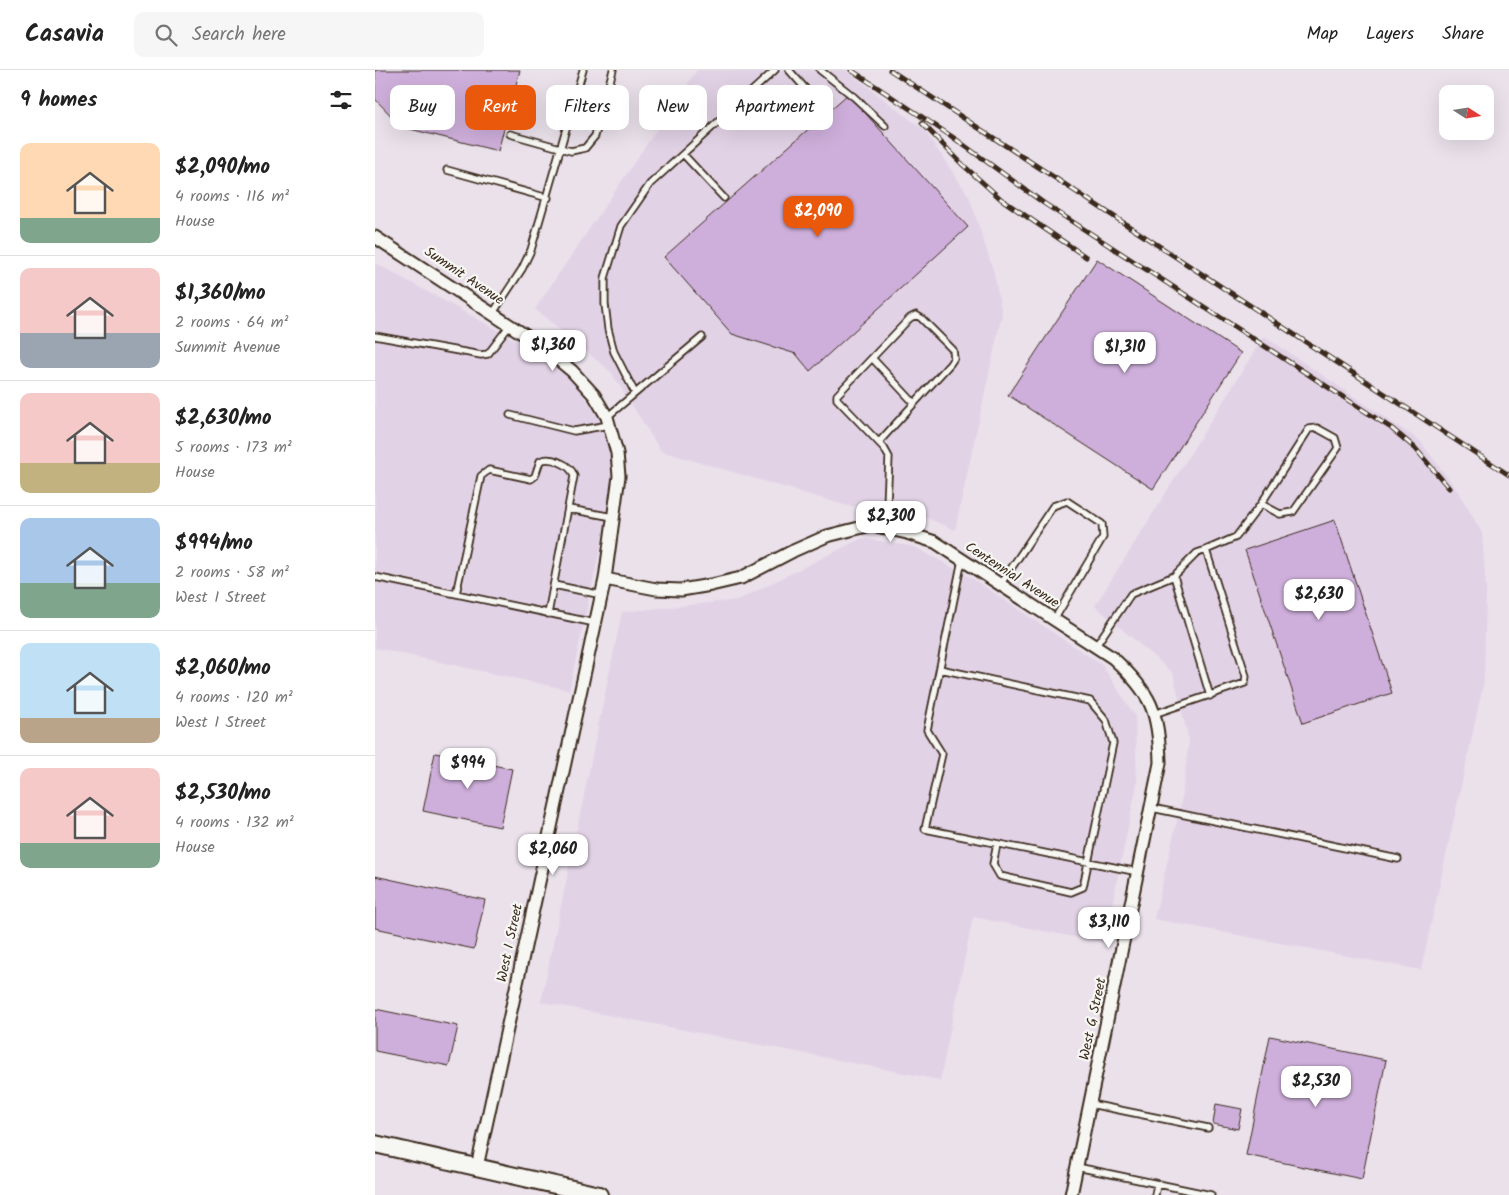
<!DOCTYPE html>
<meta charset="utf-8">
<style>
:root{--surface:#fff;--page:#f6f6f6;--text:#222;--muted:#767676;--line:#e0e0e0;--accent:#ea580c}
body{margin:0;font-family:Kalam,sans-serif;background:var(--page);color:var(--text);height:100vh;display:flex;flex-direction:column;font-size:19px;white-space:nowrap}
*{box-sizing:border-box;margin:0}
p{font-size:16px;color:var(--muted)}
.icon{flex:none;width:28px;height:28px;fill:none;stroke:currentColor;stroke-width:2;stroke-linecap:round;stroke-linejoin:round}
.map{position:relative;flex:1;overflow:hidden}
.details{display:flex;flex-direction:column;background:var(--surface);width:375px}
.details>*{flex:none}
.hud{position:absolute;left:15px;top:15px;width:475px;height:45px;display:flex;gap:10px}
.needle{width:32px;rotate:102deg}
.fabs{position:absolute;left:1064px;top:15px;display:grid;gap:10px}
.fabs a{display:grid;place-items:center;width:55px;height:55px;border-radius:10px;background:var(--surface);box-shadow:0 5px 20px #0002;font-size:25px}
.price{position:absolute;translate:-50% -42px;padding:0 11px;border-radius:10px;background:#fff;color:#222;font-size:16px;line-height:32px;filter:drop-shadow(0 1px 2px #0008)}
.price::after{content:'';position:absolute;left:50%;top:30px;width:15px;height:11px;margin-left:-8px;background:inherit;clip-path:polygon(0 0,100% 0,50% 100%)}
.price.current{background:var(--accent);color:#fff}
ul{padding:0;list-style:none}
li{display:flex;align-items:center;gap:15px;height:125px;padding:0 20px}
li+li{border-top:1px solid var(--line)}
li span{display:grid;place-items:center;flex:none;width:140px;height:100px;border-radius:10px;color:#555}
li>.icon{margin-inline-start:auto}
span .icon{width:60px;height:60px;fill:#fffc;stroke-width:1}
li b{font-size:21px}
h2{display:flex;justify-content:space-between;align-items:center;height:60px;padding:0 20px;font-size:21px}
.tag{padding:0 18px;border-radius:10px;background:var(--surface);box-shadow:0 5px 20px #0002;font-size:18px;line-height:45px}
.tag.current{background:var(--accent);color:#fff}
header{display:flex;align-items:center;gap:30px;box-sizing:border-box;height:70px;padding:0 25px;background:var(--surface);border-bottom:1px solid var(--line)}
header strong{font-size:24px}
nav{display:flex;gap:28px;margin-inline-start:auto;font-size:18px}
.search{width:350px;height:45px;background:var(--page);display:flex;align-items:center;gap:12px;box-sizing:border-box;padding:0 18px;border-radius:10px;color:var(--muted);font-size:19px}
main{display:flex;flex:1;min-height:0}
.map>svg:first-child{display:block}
.built{fill:#e2d2e6}
.building{fill:#ceafdb;stroke:#3b2a1e}
.lines{fill:none;stroke-linecap:round;stroke-linejoin:round}
.lane-casing{stroke:#3b2a1e;stroke-width:9}
.street-casing{stroke:#3b2a1e;stroke-width:15}
.secondary-casing{stroke:#3b2a1e;stroke-width:20}
.lane{stroke:#f6f6f2;stroke-width:5.5}
.street{stroke:#f6f6f2;stroke-width:11}
.secondary{stroke:#f6f6f2;stroke-width:16}
.rail-casing{stroke:#3b2a1e;stroke-width:5}
.rail{stroke:#f6f6f2;stroke-width:3;stroke-dasharray:9;stroke-linecap:butt}
.labels{text-anchor:middle;dominant-baseline:central;stroke-width:4.5;stroke-linejoin:round;paint-order:stroke}
.street-label{font-size:14px;fill:#3b2a1e;stroke:#f6f6f2}
</style>
<header>
<strong>Casavia</strong>
<div class="search"><svg class="icon" aria-label="search" viewBox="0 0 24 24"><circle cx="10" cy="10" r="6"/><path d="M15 15l6 6"/></svg>Search here</div>
<nav><a>Map</a><a>Layers</a><a>Share</a></nav>
</header>
<main>
<section class="details">
<h2>9 homes<svg class="icon" aria-label="filters" viewBox="0 0 24 24"><path d="M4 7h16M4 17h16"/><circle cx="9" cy="7" r="2"/><circle cx="15" cy="17" r="2"/></svg></h2>
<ul>
<li><span style="background:linear-gradient(#ffd9b3 75%,#7fa58c 0)"><svg class="icon" aria-label="home" viewBox="0 0 24 24"><path d="M3 11l9-7 9 7M6 9v11h12V9"/></svg></span><div><b>$2,090/mo</b><p>4 rooms · 116 m²</p><p>House</p></div></li>
<li><span style="background:linear-gradient(#f6c9c9 65%,#9aa5b1 0)"><svg class="icon" aria-label="home" viewBox="0 0 24 24"><path d="M3 11l9-7 9 7M6 9v11h12V9"/></svg></span><div><b>$1,360/mo</b><p>2 rooms · 64 m²</p><p>Summit Avenue</p></div></li>
<li><span style="background:linear-gradient(#f6c9c9 70%,#c2b280 0)"><svg class="icon" aria-label="home" viewBox="0 0 24 24"><path d="M3 11l9-7 9 7M6 9v11h12V9"/></svg></span><div><b>$2,630/mo</b><p>5 rooms · 173 m²</p><p>House</p></div></li>
<li><span style="background:linear-gradient(#a9c7e8 65%,#7fa58c 0)"><svg class="icon" aria-label="home" viewBox="0 0 24 24"><path d="M3 11l9-7 9 7M6 9v11h12V9"/></svg></span><div><b>$994/mo</b><p>2 rooms · 58 m²</p><p>West I Street</p></div></li>
<li><span style="background:linear-gradient(#bfe0f5 75%,#b9a48a 0)"><svg class="icon" aria-label="home" viewBox="0 0 24 24"><path d="M3 11l9-7 9 7M6 9v11h12V9"/></svg></span><div><b>$2,060/mo</b><p>4 rooms · 120 m²</p><p>West I Street</p></div></li>
<li><span style="background:linear-gradient(#f6c9c9 75%,#7fa58c 0)"><svg class="icon" aria-label="home" viewBox="0 0 24 24"><path d="M3 11l9-7 9 7M6 9v11h12V9"/></svg></span><div><b>$2,530/mo</b><p>4 rooms · 132 m²</p><p>House</p></div></li>
</ul>
</section>
<div class="map">
<svg width="1134" height="1125" viewBox="0 0 1134 1125">
<rect width="100%" height="100%" fill="#eae1eb"/>
<filter id="ink" filterUnits="userSpaceOnUse"><feTurbulence type="fractalNoise" baseFrequency=".02" numOctaves="2"/><feDisplacementMap in="SourceGraphic" scale="10" xChannelSelector="R" yChannelSelector="G"/><feConvolveMatrix kernelMatrix="1 2 1 2 8 2 1 2 1" color-interpolation-filters="sRGB"/></filter>
<g filter="url(#ink)">
<path class="built" d="M322 0H471L549 60 594 126 619 203 627 244 580 460 534 440 473 436 286 381 236 302 160 239Z
M0 193 186 295 233 359 238 420 194 620 0 578Z
M889 266 1045 371 1084 423 1107 463 1111 519 1109 611 1046 900 779 849 806 734 814 671 798 603 720 536Z
M487 468 540 477 598 509 727 595 760 646 762 714 729 873 598 847 565 1010 166 932 247 542 363 530Z"/>
<path class="building" d="M0 0H145L123 81 27 57 0 29Z
M473 24 593 157 435 301 421 284 357 264 289 187Z
M388 25 403 42 386 57 371 41Z
M722 189 866 283 778 419 633 325Z
M960 450 1017 623 928 653 870 480Z
M60 683 137 699 125 757 48 741Z
M0 806 110 830 99 879 0 858Z
M0 939 83 956 74 996 0 981Z
M895 966 1011 990 987 1109 871 1085Z
M841 1034 867 1039 863 1059 838 1054Z"/>
<g class="lines">
<g class="lane-casing">
<path id="lane" d="M414 0 450 41
M445 0 479 27 510 56
M135 64 196 81 210 78 220 66 238 0
M308 84 349 128
M72 100 173 128
M118 243 147 199 156 180 208 0
M0 266 106 285 113 284 135 255
M497 288 535 248 541 245 546 248 578 280 579 288 575 294 504 372
M260 323 239 282 233 259 230 234V208L246 156 275 114 400 0
M135 345 199 361 234 355
M232 347 327 267
M194 439 238 447
M511 458 514 387 509 378 462 329V325L497 288 539 333
M831 480 822 483 799 506 835 626
M587 490 552 660 567 684 550 759 763 802
M0 507 220 553
M179 515 227 525
M625 515 678 436 692 431 727 454 728 467 679 550
M81 524 106 406 114 400 156 409 160 406 165 391C175 386 196 394 199 406L173 544
M720 577 756 524 799 506
M565 599 715 631 731 650 738 673 708 817 696 822 625 806 618 794 622 774
M779 644 870 613 871 606 831 480 861 467 886 434 934 359 942 358 960 368 963 378 918 442 905 444 886 434
M777 738 1023 789
M715 1034 833 1058
M702 1097 836 1125
M780 1125 782 1115"/>
</g>
<g class="street-casing">
<path id="street" d="M0 167 168 277 197 301 219 325 232 347 242 383 244 406 230 509 102 1097
M230 509 281 519 306 520 336 515 366 508 418 481 452 466 496 455 532 463 560 472 738 588C776 623 784 641 785 693L696 1125"/>
</g>
<g class="secondary-casing">
<path id="secondary" d="M0 1074 224 1125"/>
</g>
<use href="#lane" class="lane"/>
<use href="#street" class="street"/>
<use href="#secondary" class="secondary"/>
<g class="rail-casing">
<path id="rail" d="M476 0 579 68 670 134 1016 358 1040 378 1074 418
M515 0 1134 405
M547 53 588 95 626 129 711 187"/>
</g>
<use href="#rail" class="rail"/>
</g>
</g>
<g class="labels">
<g class="street-label">
<text transform="translate(89 206) rotate(34)">Summit Avenue</text>
<text transform="translate(637 505) rotate(33)">Centennial Avenue</text>
<text transform="translate(135 873) rotate(-78)">West I Street</text>
<text transform="translate(718 949) rotate(-78)">West G Street</text>
</g>
</g>
</svg>
<div class="fabs">
<a><svg class="needle" viewBox="-14 -14 28 28"><path d="M0-13l5 13h-10z" fill="#e53935"/><path d="M0 13l5-13h-10z" fill="#767676"/></svg></a>
</div>
<b class="price current" style="left:443px;top:168px">$2,090</b>
<b class="price" style="left:178px;top:302px">$1,360</b>
<b class="price" style="left:750px;top:304px">$1,310</b>
<b class="price" style="left:516px;top:473px">$2,300</b>
<b class="price" style="left:944px;top:551px">$2,630</b>
<b class="price" style="left:93px;top:720px">$994</b>
<b class="price" style="left:178px;top:806px">$2,060</b>
<b class="price" style="left:734px;top:879px">$3,110</b>
<b class="price" style="left:941px;top:1038px">$2,530</b>
<div class="hud">
<a class="tag">Buy</a>
<a class="tag current">Rent</a>
<a class="tag">Filters</a>
<a class="tag">New</a>
<a class="tag">Apartment</a>
</div>
</div>
</main>
